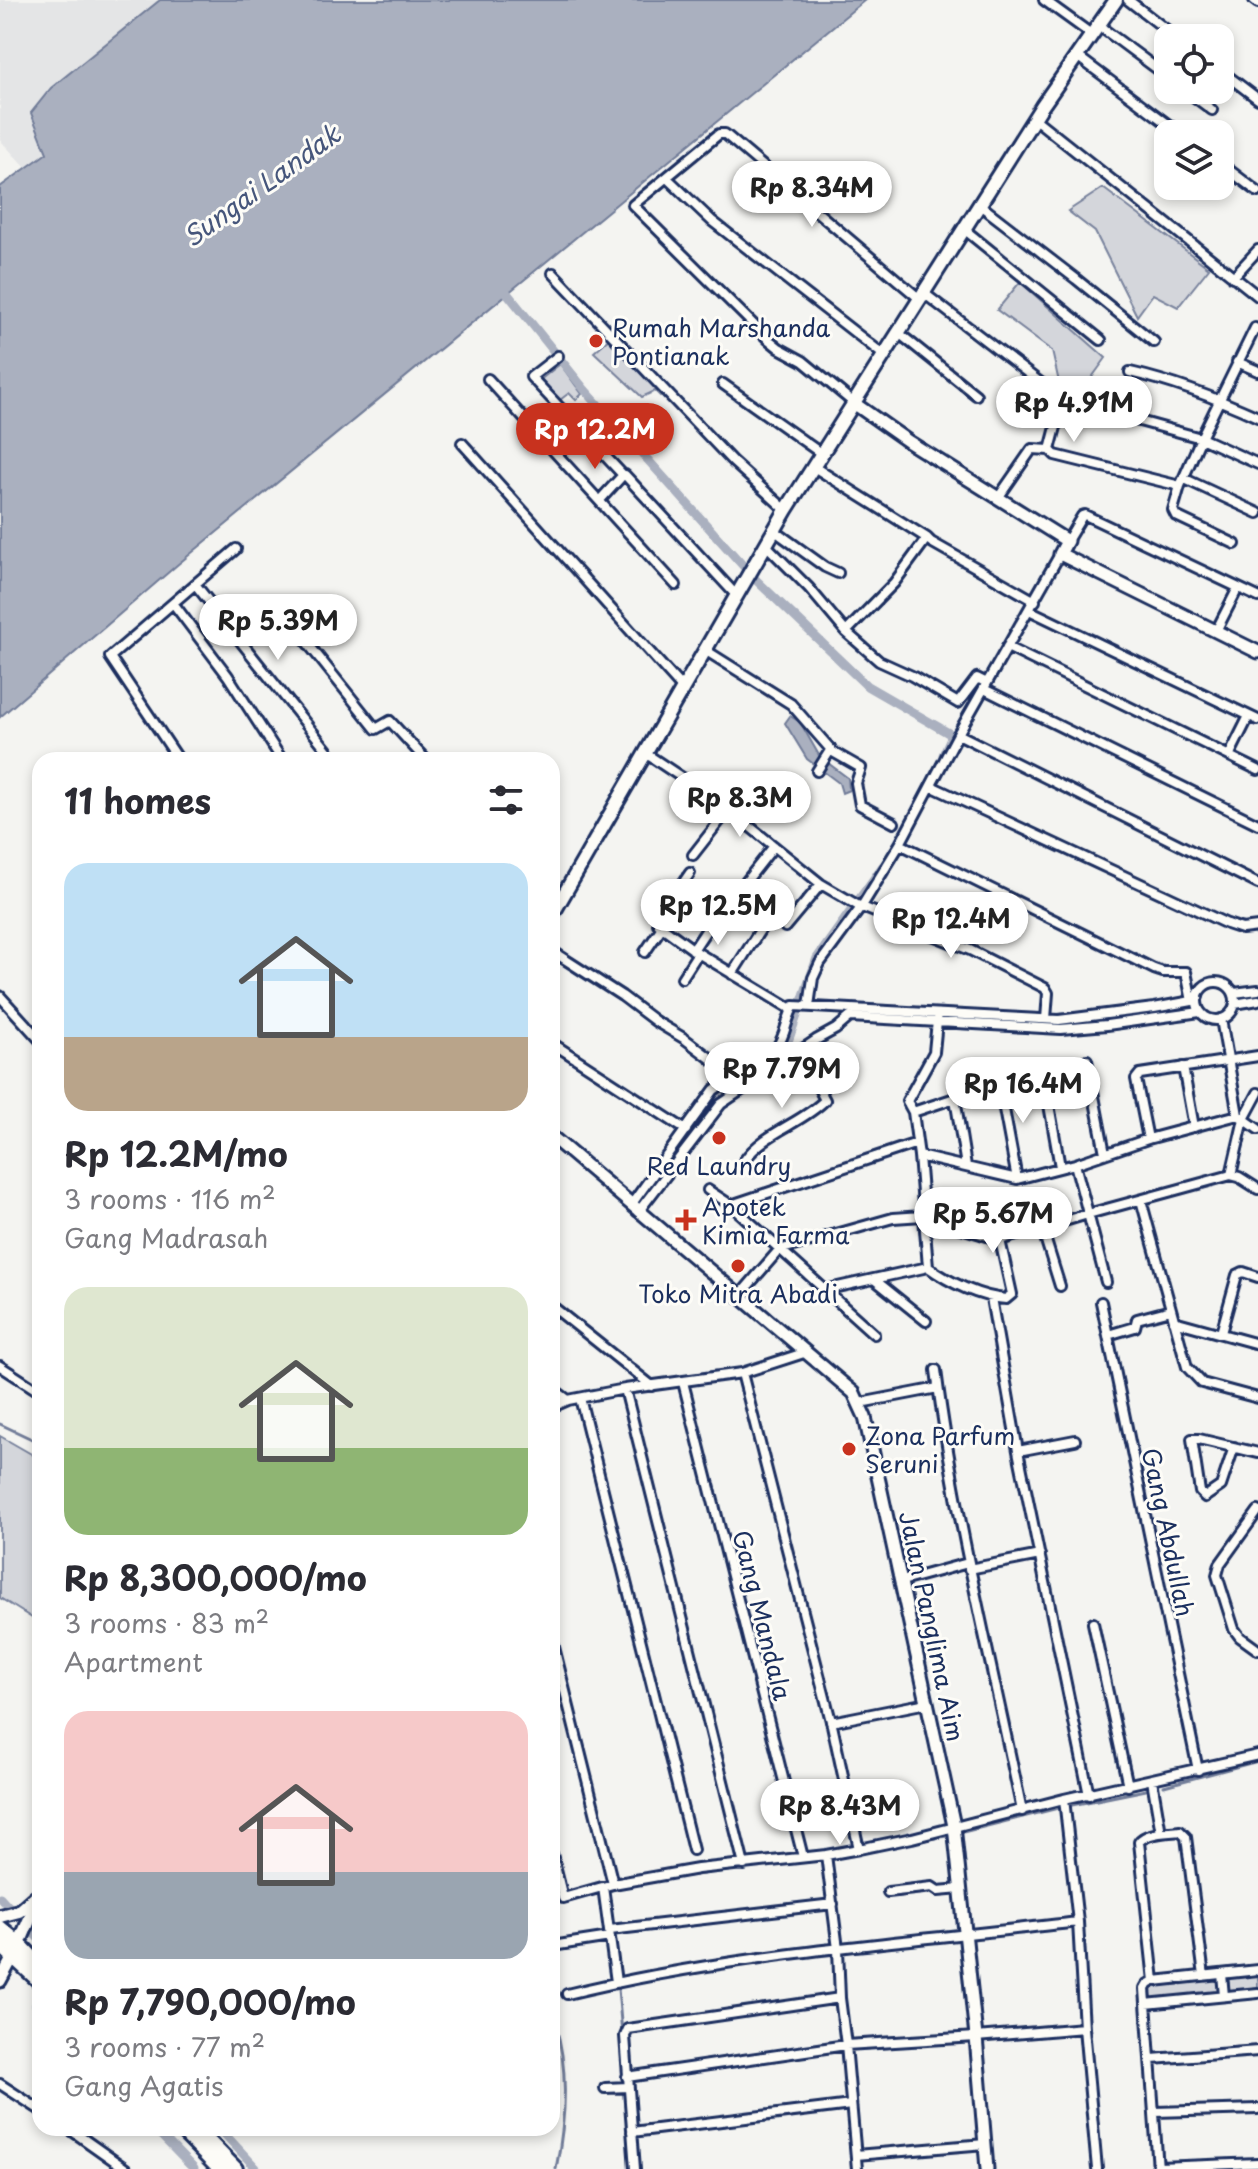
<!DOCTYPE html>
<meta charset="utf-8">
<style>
:root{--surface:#fff;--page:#f7f7f7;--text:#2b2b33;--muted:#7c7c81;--accent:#c8321e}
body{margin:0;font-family:"Playpen Sans",sans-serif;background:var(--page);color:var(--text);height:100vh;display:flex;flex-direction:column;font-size:30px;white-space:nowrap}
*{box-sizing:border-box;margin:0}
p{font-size:26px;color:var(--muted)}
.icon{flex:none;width:44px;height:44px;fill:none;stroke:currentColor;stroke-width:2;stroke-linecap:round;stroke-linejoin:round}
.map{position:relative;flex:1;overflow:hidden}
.sheet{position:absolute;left:32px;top:752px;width:528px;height:1384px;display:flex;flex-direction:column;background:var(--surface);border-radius:24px;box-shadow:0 4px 12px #0003}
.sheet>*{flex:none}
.controls{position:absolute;left:1154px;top:24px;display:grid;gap:16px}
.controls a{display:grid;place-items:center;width:80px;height:80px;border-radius:16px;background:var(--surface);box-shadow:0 4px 12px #0003;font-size:40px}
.price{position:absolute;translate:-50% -68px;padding:0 18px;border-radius:28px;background:#fff;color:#222;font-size:26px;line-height:52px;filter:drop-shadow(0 2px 4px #0008)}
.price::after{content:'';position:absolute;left:50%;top:48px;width:24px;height:18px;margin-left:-12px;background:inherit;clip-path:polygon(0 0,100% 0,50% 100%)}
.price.current{background:var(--accent);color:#fff}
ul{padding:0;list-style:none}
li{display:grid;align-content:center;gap:16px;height:424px;padding:0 32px}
li span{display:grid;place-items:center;height:248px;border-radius:24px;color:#555}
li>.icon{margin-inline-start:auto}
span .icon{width:144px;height:144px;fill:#fffc;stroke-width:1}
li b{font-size:34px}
h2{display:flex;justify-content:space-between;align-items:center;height:96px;padding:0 32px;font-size:34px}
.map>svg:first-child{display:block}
.built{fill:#e4e5e6}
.green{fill:#d4d6db;stroke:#78829c;stroke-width:2}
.water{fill:#aab0bf;stroke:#717c98;stroke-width:2}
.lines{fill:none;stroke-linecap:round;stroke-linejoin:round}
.stream{stroke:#717c98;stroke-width:3}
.canal{stroke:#aab0bf;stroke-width:9}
.street-casing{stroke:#1b2f5e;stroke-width:14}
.secondary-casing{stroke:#1b2f5e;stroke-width:17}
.primary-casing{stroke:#1b2f5e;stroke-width:18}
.highway-casing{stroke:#1b2f5e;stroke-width:20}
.street{stroke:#fdfcf7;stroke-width:8}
.secondary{stroke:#fdfcf7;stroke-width:11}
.primary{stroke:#fdfcf7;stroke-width:12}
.highway{stroke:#fdfcf7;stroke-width:14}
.poi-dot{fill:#c8321e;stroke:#fdfcf7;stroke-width:3}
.labels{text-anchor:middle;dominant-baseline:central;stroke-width:6;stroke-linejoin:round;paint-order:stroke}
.poi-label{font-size:24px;fill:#1b2f5e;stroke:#fdfcf7;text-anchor:start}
.street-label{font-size:24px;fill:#1b2f5e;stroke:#fdfcf7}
.water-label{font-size:26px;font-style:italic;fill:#46567b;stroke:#fdfcf7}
</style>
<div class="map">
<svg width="1258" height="2169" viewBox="0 0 1258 2169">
<rect width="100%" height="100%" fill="#f4f4f1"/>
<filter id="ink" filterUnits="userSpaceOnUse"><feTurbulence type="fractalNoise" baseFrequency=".0125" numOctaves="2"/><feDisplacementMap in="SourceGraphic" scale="16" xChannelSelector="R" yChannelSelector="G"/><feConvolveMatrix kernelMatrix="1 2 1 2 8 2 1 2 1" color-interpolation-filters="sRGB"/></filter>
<g filter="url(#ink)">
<path class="built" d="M0 0H160L51 88 31 112 47 152 27 169 0 140Z"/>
<path class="green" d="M1103 188 1209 268 1178 307 1153 294 1137 316 1095 232 1068 211Z
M1020 282 1106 358 1082 391 1063 400 1052 351 997 310Z
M611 337 664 393 660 396 655 391 642 397 594 352Z
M560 364 582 394 576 400 569 393 560 400 540 380Z
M597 407 627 441 612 455 580 422Z
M0 1436 40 1459V1623L0 1598Z
M1258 1973V1989L1152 2002 1151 1985Z"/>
<path class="water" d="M160 0H865L177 565 0 717V187L47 153 31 113 51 88Z
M790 716 800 722 820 757 848 778 849 790 842 793 839 783 807 759 785 723Z"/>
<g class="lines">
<path class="stream" d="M552 1396 559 1402
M0 1424 36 1441
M1164 1786 1258 1761
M1072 1805 1146 1790
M959 1833 1062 1807
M911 1842 947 1836
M665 1879 769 1865
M611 1888 608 1889 611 1919
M33 1933 40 1919
M618 1989 622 2033
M552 2015C570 2063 566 2119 556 2169
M625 2095 628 2131"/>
<path class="canal" d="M507 293 585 390 755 579 867 686 952 735 943 755
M659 1179 718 1099 784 1053 817 958 882 867
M0 1897 10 1908
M19 1917 40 1940
M36 2005 40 2009
M154 2128 194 2169
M219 2128 257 2169"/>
<g class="street-casing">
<path id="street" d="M1044 0 1091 34
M1128 0 1177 38
M1254 0 1258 3
M1098 25 1168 77
M1077 56 1181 134
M1220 70 1258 99
M1185 90 1212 110
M1035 119 1258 296
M1220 163 1258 192
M667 178 712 221 885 356
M980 205 1076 279 1154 342
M965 230 1101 340
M553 273 733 462 786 510
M1233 277 1258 250
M925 294 1063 400 1201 438 1258 464
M900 334 976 395
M558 356 531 377 623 475
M1237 362 1258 371
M1130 372C1174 382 1216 398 1258 417
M488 379 676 585
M723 384 822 454
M1063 400 1050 450 1055 455 1180 486 1201 438 1255 328 1258 330
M855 404 803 361 779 348 768 339 633 205 719 134H725L921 300
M462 443 682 688
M814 467 927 538 894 583 846 632
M1185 479 1258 513
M1180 486 1173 510 1176 516 1235 544
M998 498 1032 449 1050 450
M600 500 623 475H625L736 595
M775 531 825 567 838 573
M927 538 931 542 1035 601
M1067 541 1082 516 1085 515 1258 597
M766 545 809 588 846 632 879 661 912 676 958 703 977 678 987 683
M195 584 335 760
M173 603 228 676 282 760
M1029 610 1258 720
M282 611 376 729 390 721 426 760
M1216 631 1238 588
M1007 647 1258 770
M705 650 791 704 833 752 861 768 856 783 860 805 894 823
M984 689 1258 824
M958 734 1258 884
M645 753 723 805 821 884 857 905 970 950 1045 988 1048 993 1046 1019
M1229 756 1249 716
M179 760 110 657 236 549
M817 771 831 749
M931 786 1227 924 1242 929 1258 927
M900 844 1154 969 1163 972H1186L1192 1001
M693 855 729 809
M690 873 658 920V924L698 953 791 1009
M741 888 774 846
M785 927 821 884
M693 950 727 899
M552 951 622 996 655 1021 685 1039 722 1067 729 1079
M645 952 662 927
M732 974 764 924
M682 978 698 953
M1197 1001a19 19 0 1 1 38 0a19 19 0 1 1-38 0Z
M1234 993 1258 990
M0 996 40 1040
M1235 1004 1258 1000
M809 1006 813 978 820 963 862 906 900 844 958 734 1060 554
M1221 1019 1238 1115
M552 1043 686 1130
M1087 1060 1105 1153
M1042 1065 1060 1167
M1183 1067 1194 1127
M998 1077 1017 1179
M913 1112 955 1098 966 1166
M1148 1139 1136 1079 1140 1074 1258 1056
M919 1156 1017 1179 1075 1164 1148 1139 1238 1115 1258 1129
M744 1161C764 1132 801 1124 825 1100L799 1051
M1075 1164 1106 1282
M1231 1175 1244 1119 1258 1093
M708 1190 731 1205 874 1334
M1141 1200 1187 1367 1202 1383 1258 1398
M631 1205 714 1090C729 1079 768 1059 777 1047 786 1035 786 1019 794 1006L1059 1020 1154 1008 1192 1001 1198 997
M731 1205 917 1143
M638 1212 721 1104 816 1040 836 1029 850 1017 1061 1029 1107 1025 1200 1012
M1042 1228 1060 1286
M928 1267 919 1156 913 1112 907 1101 934 1052 937 1021
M875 1280 926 1321
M824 1290 928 1267C950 1283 980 1297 1006 1299L1012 1294 1000 1240
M740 1295 779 1250 893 1218 923 1216 1000 1240 1088 1214 1231 1175 1239 1177 1258 1189
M991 1298 1018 1451 1089 1795
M1101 1302 1198 1770
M552 1306 652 1386
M1174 1321 1258 1344
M1221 1333 1237 1275 1243 1272 1258 1277
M1108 1335 1135 1327 1137 1319 1171 1310
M0 1366 40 1392
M936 1370C955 1519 992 1664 1022 1811
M742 1373 832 1725 859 1849 912 1838 1064 1799 1258 1755
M683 1382 803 1857
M552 1388 568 1400
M625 1389 744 1865
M580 1398 693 1850
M860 1403 938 1388
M552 1407 568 1400 625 1389 742 1373 807 1352
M1234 1447 1221 1486 1205 1497 1200 1492 1192 1439H1199L1258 1453
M1018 1451 1075 1440
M1258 1511 1220 1564 1217 1575 1234 1629 1240 1637 1258 1650
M969 1569 1040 1555
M902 1581 968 1563
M1093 1623 1128 1786
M552 1639 613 1884
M831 1722 927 1703
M1152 1780 1161 1833
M552 1854 563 1898 613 1884 698 1869 826 1855 838 1949 840 1998 846 2045 857 2169
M826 1855 859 1849
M603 1887 616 1982
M888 1892 932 1887 938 1891 961 1889
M610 1930 833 1904
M552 1946 610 1937
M1222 1974 1224 1996
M1154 1981 1139 1842C1146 1832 1167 1833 1180 1831L1186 1837 1204 1976
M567 1994C733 1953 908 1942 1078 1922
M1146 2004 1258 1993
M1084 2028 1097 2169
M1152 2059 1258 2051
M627 2077 846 2045 976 2037 1084 2028 1078 1922 1064 1799
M0 2084 40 2110
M605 2088 628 2087
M1155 2112 1258 2109
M68 2128 126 2169
M632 2132 851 2105
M856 2155 985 2144
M1159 2167 1258 2163
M635 2169 625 2036 628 2029 840 1998
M1158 2169 1145 1989 1148 1984 1154 1981 1258 1970"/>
</g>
<g class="secondary-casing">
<path id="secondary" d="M855 404 909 442 1067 541 1060 554 1258 652
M552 1137 854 1393 865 1417 954 1826 976 2037 987 2169
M0 1981 14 1955"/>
</g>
<g class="primary-casing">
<path id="primary" d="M552 915 786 510 1042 106 1116 0
M0 1916 19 1911 35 1897
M16 1951 40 1895"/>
</g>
<g class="highway-casing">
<path id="highway" d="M0 1928 19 1944 40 1966
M0 1944 40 1981
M180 2128 220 2169
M195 2128 235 2169"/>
</g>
<use href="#street" class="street"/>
<use href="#secondary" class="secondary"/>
<use href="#primary" class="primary"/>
<use href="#highway" class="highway"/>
</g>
</g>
<g class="poi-dot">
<circle cx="596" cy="341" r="8"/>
<circle cx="719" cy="1138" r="8"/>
<path d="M682 1208h8v8h8v8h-8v8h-8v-8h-8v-8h8z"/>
<circle cx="738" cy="1266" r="8"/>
<circle cx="849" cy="1449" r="8"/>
</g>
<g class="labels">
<g class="poi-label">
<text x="612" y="327">Rumah Marshanda<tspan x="612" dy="28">Pontianak</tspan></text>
<text x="719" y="1165" text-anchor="middle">Red Laundry</text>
<text x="702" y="1206">Apotek<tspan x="702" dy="28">Kimia Farma</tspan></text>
<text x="738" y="1293" text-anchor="middle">Toko Mitra Abadi</text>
<text x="865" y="1435">Zona Parfum<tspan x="865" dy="28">Seruni</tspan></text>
</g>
<g class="street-label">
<text transform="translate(1169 1532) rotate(78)">Gang Abdullah</text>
<text transform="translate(763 1615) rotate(76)">Gang Mandala</text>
<text transform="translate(933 1626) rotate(78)">Jalan Panglima Aim</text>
</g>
<g class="water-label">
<text transform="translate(261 185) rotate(-36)">Sungai Landak</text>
</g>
</g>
</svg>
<div class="controls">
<a><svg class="icon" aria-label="locate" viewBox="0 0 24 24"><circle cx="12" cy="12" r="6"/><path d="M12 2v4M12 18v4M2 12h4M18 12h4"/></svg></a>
<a><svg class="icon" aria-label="layers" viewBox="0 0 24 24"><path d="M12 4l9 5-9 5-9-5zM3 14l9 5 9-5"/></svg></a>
</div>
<b class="price" style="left:812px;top:229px">Rp 8.34M</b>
<b class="price" style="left:1074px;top:444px">Rp 4.91M</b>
<b class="price current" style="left:595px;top:471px">Rp 12.2M</b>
<b class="price" style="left:278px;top:662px">Rp 5.39M</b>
<b class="price" style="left:740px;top:839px">Rp 8.3M</b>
<b class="price" style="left:718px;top:947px">Rp 12.5M</b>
<b class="price" style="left:951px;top:960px">Rp 12.4M</b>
<b class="price" style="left:782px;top:1110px">Rp 7.79M</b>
<b class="price" style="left:1023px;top:1125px">Rp 16.4M</b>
<b class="price" style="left:993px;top:1255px">Rp 5.67M</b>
<b class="price" style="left:840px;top:1847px">Rp 8.43M</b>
<section class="sheet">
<h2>11 homes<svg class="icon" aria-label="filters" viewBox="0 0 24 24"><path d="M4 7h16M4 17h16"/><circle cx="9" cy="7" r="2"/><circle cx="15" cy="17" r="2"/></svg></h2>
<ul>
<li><span style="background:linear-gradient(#bfe0f5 70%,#b9a48a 0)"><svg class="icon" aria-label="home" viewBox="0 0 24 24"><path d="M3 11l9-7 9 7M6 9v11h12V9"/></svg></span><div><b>Rp 12.2M/mo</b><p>3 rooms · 116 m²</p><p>Gang Madrasah</p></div></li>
<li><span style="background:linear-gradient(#dfe7d0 65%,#8fb573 0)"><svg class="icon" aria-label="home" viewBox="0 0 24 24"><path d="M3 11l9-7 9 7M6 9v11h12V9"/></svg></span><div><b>Rp 8,300,000/mo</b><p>3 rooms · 83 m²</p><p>Apartment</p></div></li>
<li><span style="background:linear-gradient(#f6c9c9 65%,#9aa5b1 0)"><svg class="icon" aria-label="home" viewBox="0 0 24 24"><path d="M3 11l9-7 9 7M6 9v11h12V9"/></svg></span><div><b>Rp 7,790,000/mo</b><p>3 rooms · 77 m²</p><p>Gang Agatis</p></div></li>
</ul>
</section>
</div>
